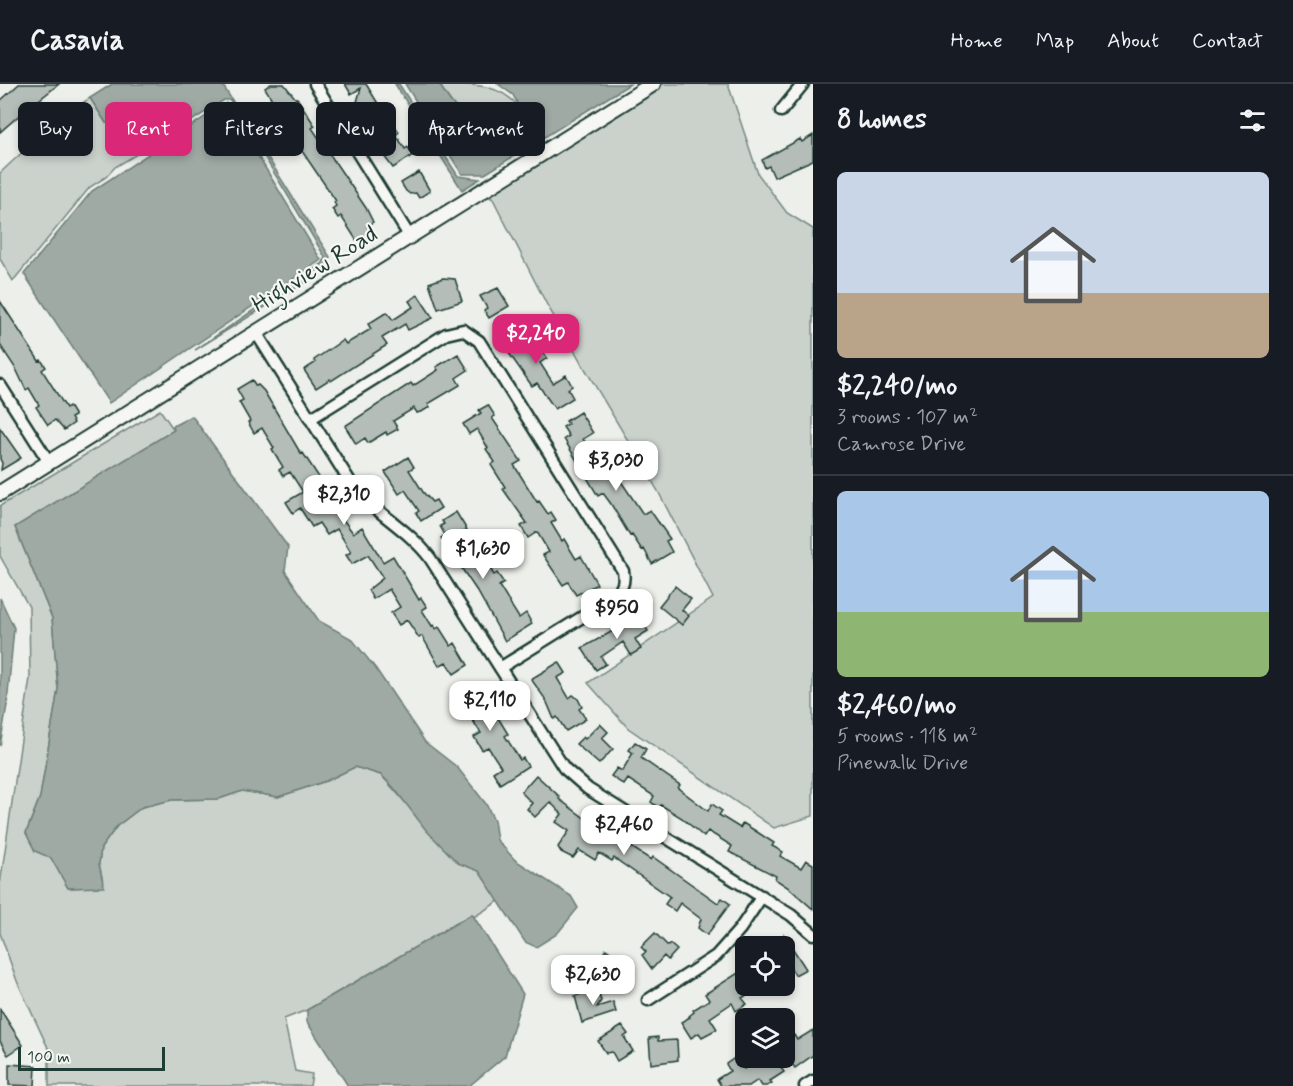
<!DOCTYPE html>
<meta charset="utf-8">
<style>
:root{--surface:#171b24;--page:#242831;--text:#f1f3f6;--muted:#9ea1a6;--line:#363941;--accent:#db2777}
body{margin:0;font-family:Mynerve,sans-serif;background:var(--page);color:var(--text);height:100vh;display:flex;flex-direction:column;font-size:22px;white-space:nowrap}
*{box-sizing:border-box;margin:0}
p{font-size:20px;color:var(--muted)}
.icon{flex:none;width:33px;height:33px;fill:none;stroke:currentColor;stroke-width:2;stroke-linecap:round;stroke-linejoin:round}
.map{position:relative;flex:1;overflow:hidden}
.sheet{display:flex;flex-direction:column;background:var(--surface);width:480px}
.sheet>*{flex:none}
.banner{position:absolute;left:18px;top:18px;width:570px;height:54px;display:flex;gap:12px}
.buttons{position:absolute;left:735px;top:852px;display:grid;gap:12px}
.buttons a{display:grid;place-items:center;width:60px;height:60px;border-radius:9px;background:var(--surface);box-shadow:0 3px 9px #0003;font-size:30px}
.scale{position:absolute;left:18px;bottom:15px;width:147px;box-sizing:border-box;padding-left:6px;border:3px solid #1f3d34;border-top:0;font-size:16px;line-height:21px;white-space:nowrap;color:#1f3d34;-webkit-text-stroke:4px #f6f6f2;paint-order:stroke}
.price{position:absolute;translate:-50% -51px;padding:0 14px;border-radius:12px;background:#fff;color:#222;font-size:20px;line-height:39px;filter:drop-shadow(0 2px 3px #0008)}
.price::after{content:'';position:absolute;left:50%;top:36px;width:18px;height:14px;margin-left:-9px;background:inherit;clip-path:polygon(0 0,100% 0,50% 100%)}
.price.active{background:var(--accent);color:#fff}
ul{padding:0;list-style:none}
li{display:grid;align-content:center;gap:12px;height:318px;padding:0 24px}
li+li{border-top:2px solid var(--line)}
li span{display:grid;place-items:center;height:186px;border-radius:9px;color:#555}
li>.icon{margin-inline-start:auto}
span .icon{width:108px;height:108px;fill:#fffc;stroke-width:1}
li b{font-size:26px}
h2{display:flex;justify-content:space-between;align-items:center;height:72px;padding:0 24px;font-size:26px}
.tag{padding:0 21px;border-radius:9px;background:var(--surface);box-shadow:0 3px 9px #0003;font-size:21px;line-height:54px}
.tag.active{background:var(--accent);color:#fff}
header{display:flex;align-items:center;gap:36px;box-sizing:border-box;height:84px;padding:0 30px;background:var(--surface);border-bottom:2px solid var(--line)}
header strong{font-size:28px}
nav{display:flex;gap:33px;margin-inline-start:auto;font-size:21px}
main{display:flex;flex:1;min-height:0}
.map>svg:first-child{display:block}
.green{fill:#cbd2cc;stroke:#758880;stroke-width:1.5}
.water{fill:#9faaa4;stroke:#6c7e77;stroke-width:1.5}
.building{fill:#b4bdb8;stroke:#1f3d34;stroke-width:1.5}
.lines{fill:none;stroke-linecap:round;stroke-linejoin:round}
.minor-casing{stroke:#1f3d34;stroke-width:15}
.tertiary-casing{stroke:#1f3d34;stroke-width:18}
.minor{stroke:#f6f6f2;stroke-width:10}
.tertiary{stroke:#f6f6f2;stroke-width:14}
.labels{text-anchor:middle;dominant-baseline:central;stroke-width:4.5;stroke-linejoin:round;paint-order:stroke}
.street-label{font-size:24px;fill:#1f3d34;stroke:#f6f6f2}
</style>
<header>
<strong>Casavia</strong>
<nav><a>Home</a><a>Map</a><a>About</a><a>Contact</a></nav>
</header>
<main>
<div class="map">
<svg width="813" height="1002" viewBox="0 0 813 1002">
<rect width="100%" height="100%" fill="#edefea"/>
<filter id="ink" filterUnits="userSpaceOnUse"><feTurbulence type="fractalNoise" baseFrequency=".0167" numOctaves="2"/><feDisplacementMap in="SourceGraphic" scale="12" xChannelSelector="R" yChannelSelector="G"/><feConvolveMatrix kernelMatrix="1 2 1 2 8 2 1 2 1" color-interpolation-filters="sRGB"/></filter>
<g filter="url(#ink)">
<path class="green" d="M439 0C475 0 503 0 521 26L515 39C509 41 502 45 496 45 470 47 451 20 439 0Z
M663 0H728L758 90 787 129 813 145V732L774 744 628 644 588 599 713 514 658 407 547 221 493 115 486 111Z
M90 14 106 39 137 36 171 39 176 47 115 83 106 93 90 103 13 197 0 175V89L58 35Z
M160 326 174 346 15 443 52 534 58 605 40 713 26 749 35 767 51 774 68 804 104 802 99 780 101 764 117 742 142 723 172 716 219 715 242 707 278 713 326 697 355 683 381 691 458 778 479 787 499 817 474 833 472 830 307 926 284 935 295 987 312 990 310 1002H49V966L17 897 0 849V801L30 594 29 523 0 472V422Z"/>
<path class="water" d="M112 0H222L330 173 325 186 195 266 323 179 325 173 230 16H224L176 47 170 39 137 36 106 39 90 14Z
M395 0H399L458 92 480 95 462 106Z
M405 0H439C451 20 470 47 496 45 502 45 509 41 515 39L521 26 513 11 498 0H630L485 90H462Z
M226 19 321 176 109 319 24 190 92 107Z
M192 332 288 463 285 487 319 537 352 555 376 585 425 658 457 683 486 720 494 736 497 756 515 776 571 812 578 824 557 850 536 863 525 858 479 787 458 779 426 746 394 704 381 691 355 683 326 697 278 713 242 707 219 715 172 716 142 723 117 742 101 764 99 780 104 803 68 804 51 774 35 767 26 749 40 713 58 605 52 534 15 443 174 346 173 342Z
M0 514 14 544 7 621 0 662Z
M472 830 523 910 505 972 469 1002H348L307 938V926Z"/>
<path class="building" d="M19 0H59L30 23 33 26 27 32 23 28 0 48V17Z
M271 0H284L296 15 297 14 315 42 312 44 366 124 373 138 367 142 371 149V153L359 160 341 132 338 134 332 125 336 122 334 118 336 117 278 32 281 30 265 4Z
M345 0H366L385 31 387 30 399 48 396 51 405 65 408 63 413 71 393 84 371 55 374 53 365 40 363 41 356 30 362 26 357 18 361 4 351 10Z
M813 51V76L774 93 769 82 765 84 762 76 800 55 802 58Z
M419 88 430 107 419 114 416 109 410 110 406 107 401 99Z
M443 194 455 195 462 217 438 225 429 199Z
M498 204 509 222 489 234 484 226 487 224 480 212Z
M418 211 433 234 408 246 405 240 382 254 387 261 331 297 330 295 316 304 304 286 315 279 314 276 343 256 346 260 371 245 368 240 387 228 393 236 413 223 409 217Z
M0 217 39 277 41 276 46 283 42 286 66 324 69 322 75 332 71 334 74 339 64 346 55 336 48 341 36 323 39 321 29 304 26 306 16 285 0 261Z
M521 238 524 243 529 240 537 253 535 255 547 274 540 279 553 299 566 291 572 302 568 305 573 314 555 325 537 299 532 302 506 265 511 262 505 253 509 250 507 247Z
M458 270 468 286 456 294 460 301 428 320 430 323 423 327 417 329 414 324 393 337 398 345 387 351 386 348 368 359 365 354 356 360 345 342 411 299 413 302 438 286 436 283Z
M252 296 256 302 258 301 264 307 301 370 303 369 328 407 345 438 353 449 362 443 383 478 393 472 419 516 421 514 427 523 422 526 432 542 434 541 436 545 439 543 451 562 455 559 468 581 454 590 446 578 439 582 422 552 419 554 407 536 399 541 391 529 400 523 389 505 373 515 368 506 383 494 368 471 352 480 346 471 351 468 337 445 327 451 319 439 312 443 300 424 293 429 286 418 303 408 290 388 283 392 279 386 283 383 272 365 274 364 262 344 254 349 248 338 250 337 239 318 243 316 237 305Z
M488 321 495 332 492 334 521 377 514 381 537 418 539 417 548 430 551 428 556 436 551 439 562 457 564 455 576 475 581 472 597 500 590 504 576 511 568 498 563 501 543 471 549 468 537 448 528 454 521 442 527 439 503 405 505 403 491 381 495 378 486 365 488 364 477 345 469 350 463 340 481 329 479 326Z
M580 328 593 349 583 355 595 373 602 369 643 430 650 426 670 455 666 457 672 468 652 480 644 465 642 466 632 451 630 452 611 420 603 409 598 412 564 355 569 352 563 343 568 340 566 337Z
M0 344 21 374 1 386 2 379 0 375Z
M408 373 414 383 409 386 423 408 432 418 436 416 441 424 421 437 416 429 419 427 405 406 399 410 385 388Z
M456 428 467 446 458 451 466 464 469 462 477 474 482 471 494 491 497 489 504 499 499 502 519 534 526 529 532 540 505 557 479 510 441 454 445 451 440 442 444 440 442 437Z
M675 502 691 515 682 526 689 532 682 541 659 522Z
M637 529 648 547 635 555 641 565 631 571 623 558 601 573 606 580 596 586 582 564 613 547 611 544Z
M559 578 566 589 557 594 569 614 573 611 578 615 582 623 579 625 586 635 566 647 557 633 554 635 546 616 531 595Z
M469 599 479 614 487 609 492 617 489 619 508 650 505 652 520 676 523 674 528 682 500 700 493 688 501 683 488 663 482 666 474 653 481 649 469 631 462 635 456 625 460 622 453 610Z
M600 640 608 648 602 654 613 665 599 680 576 660 583 653 585 655Z
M635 658 646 665 641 674 680 701 678 704 708 727 712 720 722 727 719 731 740 744 743 739 754 746 774 759 772 762 783 768 780 772 801 784 806 776 813 780V825L789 804 775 795 776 792 729 768 732 762 708 747 704 753 682 734 661 721 659 724 651 718 654 712 628 695 624 701 611 692 617 684 622 687 633 669 629 666Z
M536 691 560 713 559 715 590 738 599 742 651 776 653 773 718 819 722 814 730 820 707 851 698 844 701 835 680 819 675 827 665 820 670 813 614 774 612 777 599 769 595 776 579 766 573 774 561 768 558 763 569 747 556 738 562 730 550 718 535 733 527 725 532 719 521 708Z
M655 849 668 862 670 860 677 866 668 876 664 872 652 885 642 871 646 868 641 863Z
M784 851 806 885 795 891 789 881 784 884Z
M606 865 624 878 610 901 587 887 594 876 598 878Z
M746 884V902H762L742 914 747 920 736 927 732 919 710 934 717 945 702 953 699 949 691 954 681 938 690 933 689 932 694 928 693 926 709 916 705 910Z
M597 904 601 917 597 923 613 918 616 928 582 939 575 912Z
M0 925 23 961 8 971 0 957Z
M622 942 628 950 624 953 633 967 617 977 612 968 606 969 598 957Z
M813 946V971L795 984 790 977 794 975 784 957 794 951 797 956Z
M658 953V957L677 956 678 976 651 980 649 954Z
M736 973 744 985 762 974H775L784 988 770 997 772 999 767 1002H762L758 996 749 1002H721L717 995 730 987 726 980Z
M9 980 36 982 35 1002 9 1001Z"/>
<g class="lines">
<g class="minor-casing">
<path id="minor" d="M315 0 410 153
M781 27 803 0
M257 250 354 404C377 430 409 446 430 474L564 684 588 705 791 831 813 850
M0 301 49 378
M310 335 446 250 463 246 479 257 623 487C625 497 623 504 616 512L500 584
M648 916 716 872 740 845 762 812
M805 1002 813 997"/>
</g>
<g class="tertiary-casing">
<path id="tertiary" d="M0 409 653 0"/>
</g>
<use href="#minor" class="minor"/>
<use href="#tertiary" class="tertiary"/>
</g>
</g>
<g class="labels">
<g class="street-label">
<text transform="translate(315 186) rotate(-32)">Highview Road</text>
</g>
</g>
</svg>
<div class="buttons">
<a><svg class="icon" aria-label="locate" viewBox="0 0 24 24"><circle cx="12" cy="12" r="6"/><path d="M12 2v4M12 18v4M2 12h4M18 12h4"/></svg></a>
<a><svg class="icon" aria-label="layers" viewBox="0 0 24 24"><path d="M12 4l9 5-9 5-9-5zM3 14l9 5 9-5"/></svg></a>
</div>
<div class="scale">100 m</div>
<b class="price active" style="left:536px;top:281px">$2,240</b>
<b class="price" style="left:616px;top:408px">$3,030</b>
<b class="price" style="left:344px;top:442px">$2,310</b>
<b class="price" style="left:483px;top:496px">$1,630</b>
<b class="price" style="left:617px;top:556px">$950</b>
<b class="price" style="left:490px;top:648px">$2,110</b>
<b class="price" style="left:624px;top:772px">$2,460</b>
<b class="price" style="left:593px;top:922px">$2,630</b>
<div class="banner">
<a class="tag">Buy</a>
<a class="tag active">Rent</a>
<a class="tag">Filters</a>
<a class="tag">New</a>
<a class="tag">Apartment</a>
</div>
</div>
<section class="sheet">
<h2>8 homes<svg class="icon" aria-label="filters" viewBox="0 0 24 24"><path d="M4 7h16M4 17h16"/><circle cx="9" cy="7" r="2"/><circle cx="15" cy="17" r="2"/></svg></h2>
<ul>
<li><span style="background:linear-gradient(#c9d6e8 65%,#b9a48a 0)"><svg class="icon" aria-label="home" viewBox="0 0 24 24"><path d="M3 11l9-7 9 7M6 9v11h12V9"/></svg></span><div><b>$2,240/mo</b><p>3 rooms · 107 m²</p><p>Camrose Drive</p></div></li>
<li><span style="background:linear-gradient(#a9c7e8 65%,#8fb573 0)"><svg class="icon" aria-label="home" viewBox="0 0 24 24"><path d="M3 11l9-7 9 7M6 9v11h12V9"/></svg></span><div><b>$2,460/mo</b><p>5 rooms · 118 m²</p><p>Pinewalk Drive</p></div></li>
</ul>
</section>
</main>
